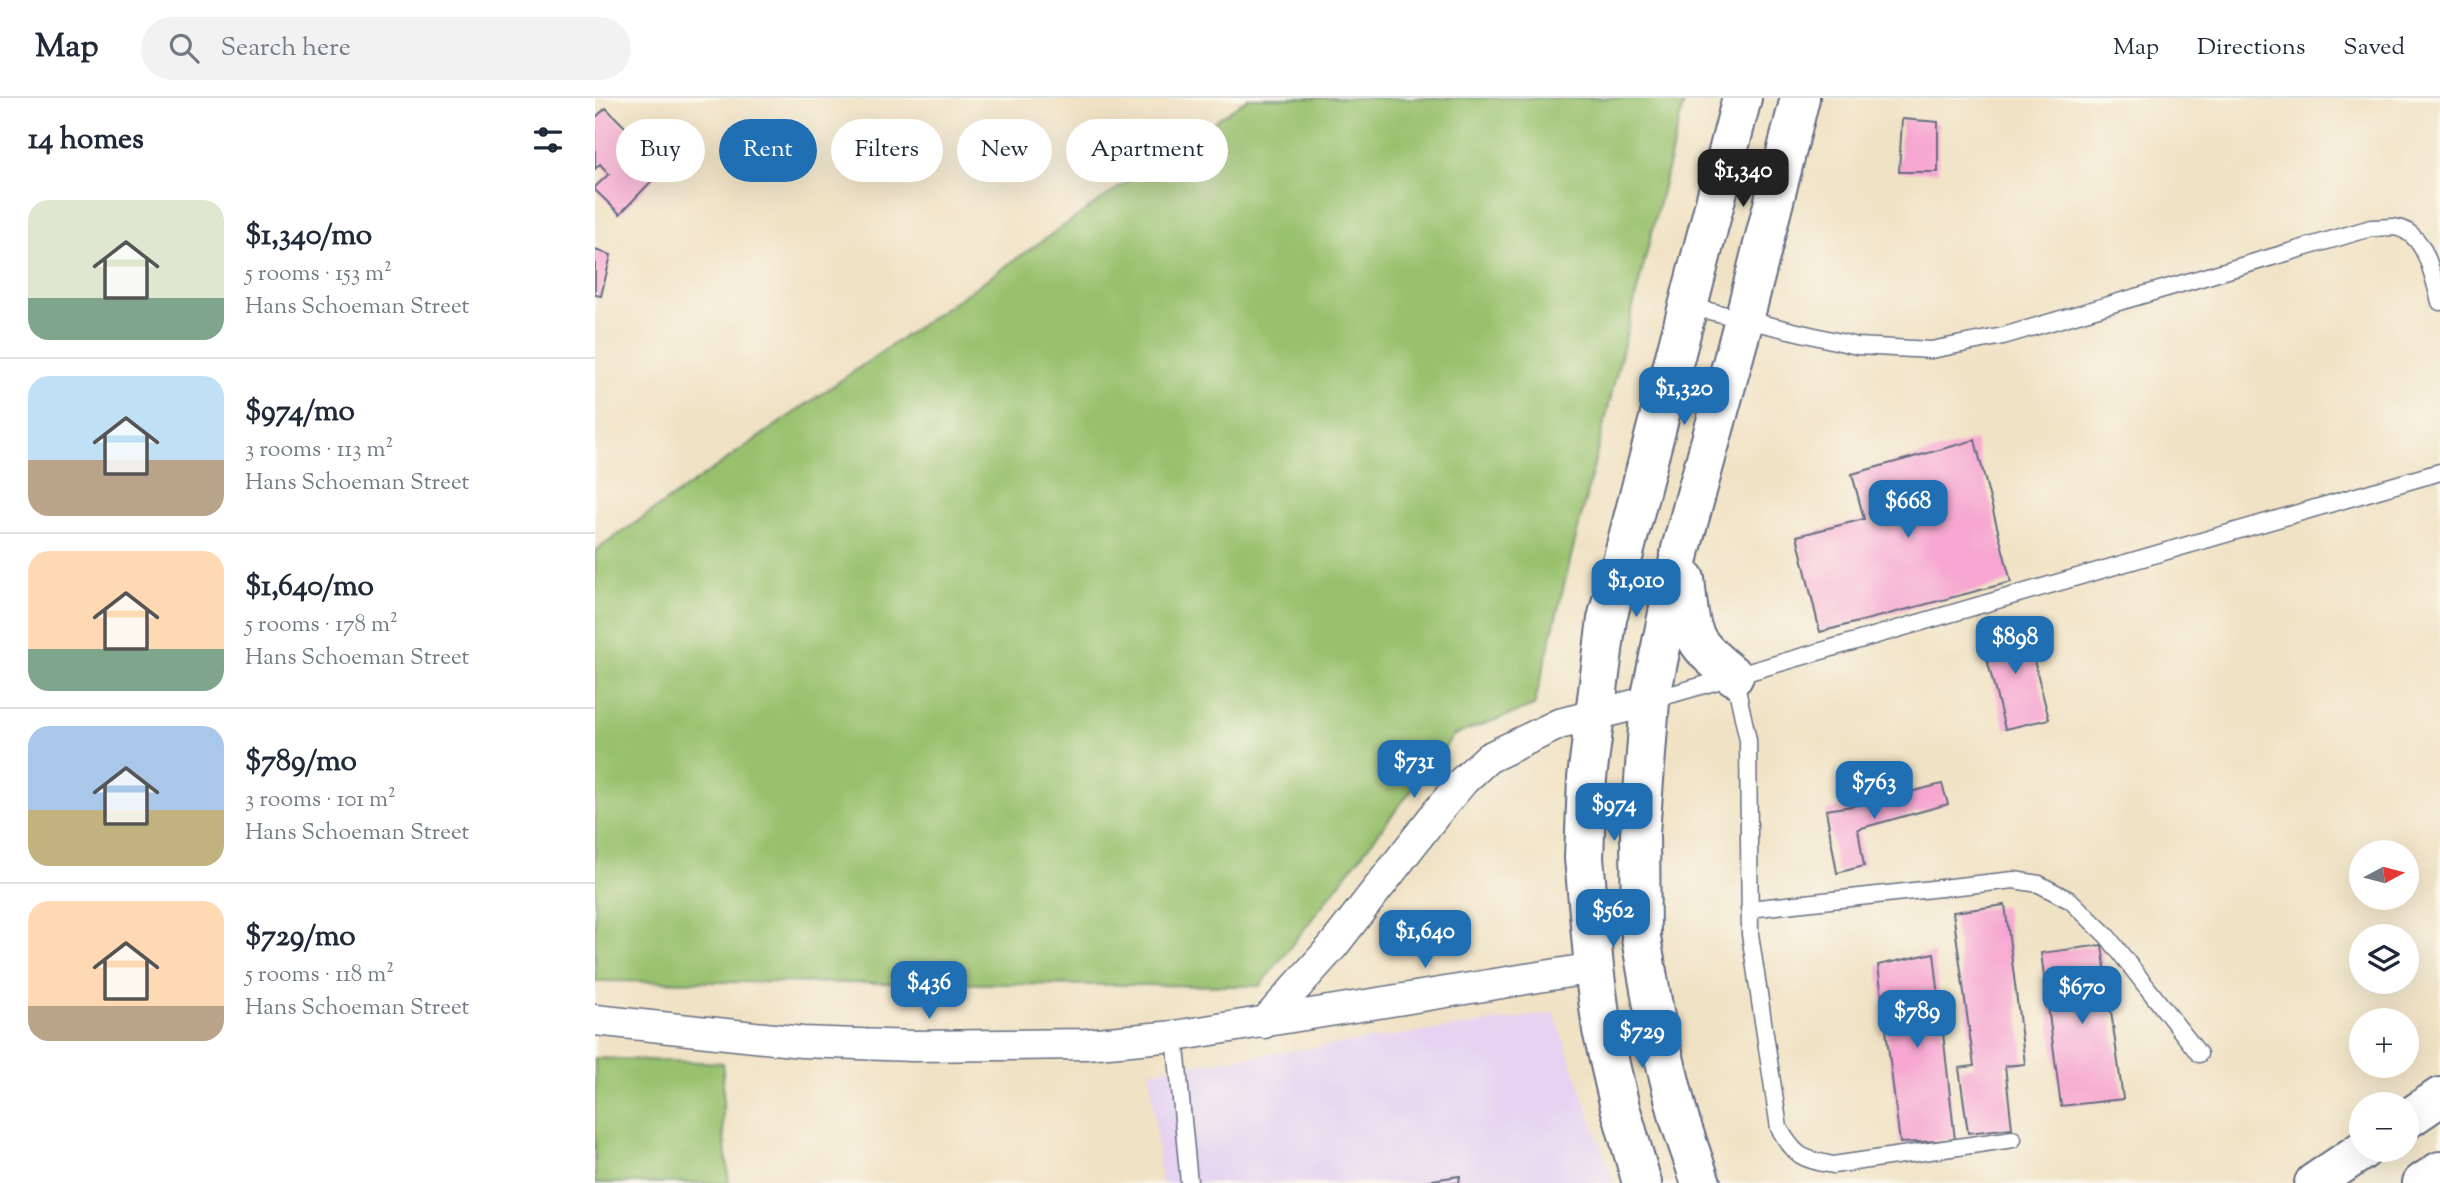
<!DOCTYPE html>
<meta charset="utf-8">
<style>
:root{--surface:#fff;--page:#f2f2f3;--text:#1f2937;--muted:#747a83;--line:#e0e1e3;--accent:#1f6fb2}
body{margin:0;font-family:"Sorts Mill Goudy",serif;background:var(--page);color:var(--text);height:100vh;display:flex;flex-direction:column;font-size:26px;white-space:nowrap}
*{box-sizing:border-box;margin:0}
p{font-size:23px;color:var(--muted)}
.icon{flex:none;width:38px;height:38px;fill:none;stroke:currentColor;stroke-width:2;stroke-linecap:round;stroke-linejoin:round}
.map{position:relative;flex:1;overflow:hidden}
.sheet{display:flex;flex-direction:column;background:var(--surface);width:595px}
.sheet>*{flex:none}
.banner{position:absolute;left:21px;top:21px;width:665px;height:63px;display:flex;gap:14px}
.needle{width:46px;rotate:83deg}
.fabs{position:absolute;left:1754px;top:742px;display:grid;gap:14px}
.fabs a{display:grid;place-items:center;width:70px;height:70px;border-radius:50%;background:var(--surface);box-shadow:0 7px 28px #0002;font-size:35px}
.price{position:absolute;translate:-50% -60px;padding:0 16px;border-radius:14px;background:var(--accent);color:#fff;font-size:23px;line-height:46px;filter:drop-shadow(0 2px 4px #0008)}
.price::after{content:'';position:absolute;left:50%;top:42px;width:21px;height:16px;margin-left:-10px;background:inherit;clip-path:polygon(0 0,100% 0,50% 100%)}
.price.on{background:#222;color:#fff}
ul{padding:0;list-style:none}
li{display:flex;align-items:center;gap:21px;height:175px;padding:0 28px}
li+li{border-top:2px solid var(--line)}
li span{display:grid;place-items:center;flex:none;width:196px;height:140px;border-radius:21px;color:#555}
li>.icon{margin-inline-start:auto}
span .icon{width:84px;height:84px;fill:#fffc;stroke-width:1}
li b{font-size:30px}
h2{display:flex;justify-content:space-between;align-items:center;height:84px;padding:0 28px;font-size:30px}
.chip{padding:0 24px;border-radius:32px;background:var(--surface);box-shadow:0 7px 28px #0002;font-size:24px;line-height:63px}
.chip.on{background:var(--accent);color:#fff}
header{display:flex;align-items:center;gap:42px;box-sizing:border-box;height:98px;padding:0 35px;background:var(--surface);border-bottom:2px solid var(--line)}
header strong{font-size:33px}
nav{display:flex;gap:38px;margin-inline-start:auto;font-size:24px}
.search{width:490px;height:63px;background:var(--page);display:flex;align-items:center;gap:18px;box-sizing:border-box;padding:0 24px;border-radius:38px;color:var(--muted);font-size:26px}
main{display:flex;flex:1;min-height:0}
.map>svg:first-child{display:block}
.built{fill:#e5d3f1}
.green{fill:#99c16d;stroke:#5a7866;stroke-width:2}
.building{fill:#f6a6d0}
.lines{fill:none;stroke-linecap:round;stroke-linejoin:round}
.lane-casing{stroke:#666e82;stroke-width:19}
.street-casing{stroke:#666e82;stroke-width:33}
.secondary-casing{stroke:#666e82;stroke-width:42}
.lane{stroke:#fff;stroke-width:16}
.street{stroke:#fff;stroke-width:30}
.secondary{stroke:#fff;stroke-width:38}
</style>
<header>
<strong>Map</strong>
<div class="search"><svg class="icon" aria-label="search" viewBox="0 0 24 24"><circle cx="10" cy="10" r="6"/><path d="M15 15l6 6"/></svg>Search here</div>
<nav><a>Map</a><a>Directions</a><a>Saved</a></nav>
</header>
<main>
<section class="sheet">
<h2>14 homes<svg class="icon" aria-label="filters" viewBox="0 0 24 24"><path d="M4 7h16M4 17h16"/><circle cx="9" cy="7" r="2"/><circle cx="15" cy="17" r="2"/></svg></h2>
<ul>
<li><span style="background:linear-gradient(#dfe7d0 70%,#7fa58c 0)"><svg class="icon" aria-label="home" viewBox="0 0 24 24"><path d="M3 11l9-7 9 7M6 9v11h12V9"/></svg></span><div><b>$1,340/mo</b><p>5 rooms · 153 m²</p><p>Hans Schoeman Street</p></div></li>
<li><span style="background:linear-gradient(#bfe0f5 60%,#b9a48a 0)"><svg class="icon" aria-label="home" viewBox="0 0 24 24"><path d="M3 11l9-7 9 7M6 9v11h12V9"/></svg></span><div><b>$974/mo</b><p>3 rooms · 113 m²</p><p>Hans Schoeman Street</p></div></li>
<li><span style="background:linear-gradient(#ffd9b3 70%,#7fa58c 0)"><svg class="icon" aria-label="home" viewBox="0 0 24 24"><path d="M3 11l9-7 9 7M6 9v11h12V9"/></svg></span><div><b>$1,640/mo</b><p>5 rooms · 178 m²</p><p>Hans Schoeman Street</p></div></li>
<li><span style="background:linear-gradient(#a9c7e8 60%,#c2b280 0)"><svg class="icon" aria-label="home" viewBox="0 0 24 24"><path d="M3 11l9-7 9 7M6 9v11h12V9"/></svg></span><div><b>$789/mo</b><p>3 rooms · 101 m²</p><p>Hans Schoeman Street</p></div></li>
<li><span style="background:linear-gradient(#ffd9b3 75%,#b9a48a 0)"><svg class="icon" aria-label="home" viewBox="0 0 24 24"><path d="M3 11l9-7 9 7M6 9v11h12V9"/></svg></span><div><b>$729/mo</b><p>5 rooms · 118 m²</p><p>Hans Schoeman Street</p></div></li>
</ul>
</section>
<div class="map">
<svg width="1845" height="1085" viewBox="0 0 1845 1085">
<rect width="100%" height="100%" fill="#fbf7ec"/>
<filter id="ink" filterUnits="userSpaceOnUse"><feTurbulence type="fractalNoise" baseFrequency=".0143" numOctaves="2"/><feDisplacementMap in="SourceGraphic" scale="14" xChannelSelector="R" yChannelSelector="G"/><feConvolveMatrix kernelMatrix="1 2 1 2 8 2 1 2 1" color-interpolation-filters="sRGB"/></filter>
<filter id="wash" filterUnits="userSpaceOnUse"><feTurbulence type="fractalNoise" baseFrequency=".00686" numOctaves="4" result="noise"/><feDisplacementMap in="SourceGraphic" scale="28" xChannelSelector="R" yChannelSelector="G"/><feGaussianBlur stdDeviation="1.57" result="paint"/><feColorMatrix in="noise" values="0 0 0 0 0 0 0 0 0 0 0 0 0 0 0 0 0 1.4 0 .05"/><feComposite in="paint" operator="in"/></filter>
<g filter="url(#wash)">
<rect width="100%" height="100%" fill="#f0e2c4"/>
<path class="built" d="M959 915 1019 1085H566L555 973Z"/>
<path class="green" d="M653 0H1090L939 608 859 637 665 888 0 883V453Z
M0 960 128 965V1029L134 1085H0Z"/>
<g id="blocks">
<path class="building" d="M11 10 70 69 25 116 0 92V89L14 76 5 66 0 71V20Z
M1307 21 1343 24V74H1304Z
M0 152 16 157 6 198 0 197Z
M1380 342 1416 484 1225 534 1202 438 1269 421 1257 376Z
M1429 524 1454 621 1410 631 1386 538Z
M1347 686 1353 706 1263 731 1269 768 1242 775 1231 712 1263 707Z
M1410 807 1430 966 1410 968 1417 1030 1373 1035 1364 970 1379 968 1358 814Z
M1507 847 1528 1001 1466 1008 1446 855Z
M1339 855 1360 1042 1305 1045 1283 867Z
M865 1078 864 1085H829V1083Z"/>
</g>
</g>
<g filter="url(#ink)">
<use href="#blocks" fill-opacity="0" stroke="#666e82" stroke-width="2"/>
<g class="lines">
<g class="lane-casing">
<path id="lane" d="M1093 208 1262 248 1336 252 1408 238 1776 130C1783 130 1791 129 1798 129 1831 132 1838 179 1845 204
M1139 578 1153 642 1155 836 1184 1030C1200 1058 1206 1061 1238 1067L1418 1041
M1057 602 1845 374
M1154 811 1419 782 1444 786 1476 803 1512 838 1604 956
M580 938 594 1085"/>
</g>
<g class="street-casing">
<path id="street" d="M0 922 207 944 318 948 491 946 580 938 999 870
M669 925 738 848 843 713 869 682 893 660 964 626 1055 603"/>
</g>
<g class="secondary-casing">
<path id="secondary" d="M1090 481C1096 537 1094 543 1139 578
M1811 1022 1845 999
M1047 1085 1025 1009 1007 932 999 870 989 760 992 680 1012 521 1147 0
M1106 1085 1084 1020 1062 931 1046 840 1045 735 1055 603 1086 451 1149 222 1205 0
M1719 1085 1768 1052
M1827 1085 1845 1073"/>
</g>
<use href="#lane" class="lane"/>
<use href="#street" class="street"/>
<use href="#secondary" class="secondary"/>
</g>
</g>
</svg>
<div class="fabs">
<a><svg class="needle" viewBox="-14 -14 28 28"><path d="M0-13l5 13h-10z" fill="#e53935"/><path d="M0 13l5-13h-10z" fill="#747a83"/></svg></a>
<a><svg class="icon" aria-label="layers" viewBox="0 0 24 24"><path d="M12 4l9 5-9 5-9-5zM3 14l9 5 9-5"/></svg></a>
<a>+</a>
<a>−</a>
</div>
<b class="price on" style="left:1148px;top:111px">$1,340</b>
<b class="price" style="left:1089px;top:329px">$1,320</b>
<b class="price" style="left:1313px;top:442px">$668</b>
<b class="price" style="left:1041px;top:521px">$1,010</b>
<b class="price" style="left:1420px;top:578px">$898</b>
<b class="price" style="left:819px;top:702px">$731</b>
<b class="price" style="left:1279px;top:723px">$763</b>
<b class="price" style="left:1019px;top:745px">$974</b>
<b class="price" style="left:1018px;top:851px">$562</b>
<b class="price" style="left:830px;top:872px">$1,640</b>
<b class="price" style="left:334px;top:923px">$436</b>
<b class="price" style="left:1487px;top:928px">$670</b>
<b class="price" style="left:1322px;top:952px">$789</b>
<b class="price" style="left:1047px;top:972px">$729</b>
<div class="banner">
<a class="chip">Buy</a>
<a class="chip on">Rent</a>
<a class="chip">Filters</a>
<a class="chip">New</a>
<a class="chip">Apartment</a>
</div>
</div>
</main>
